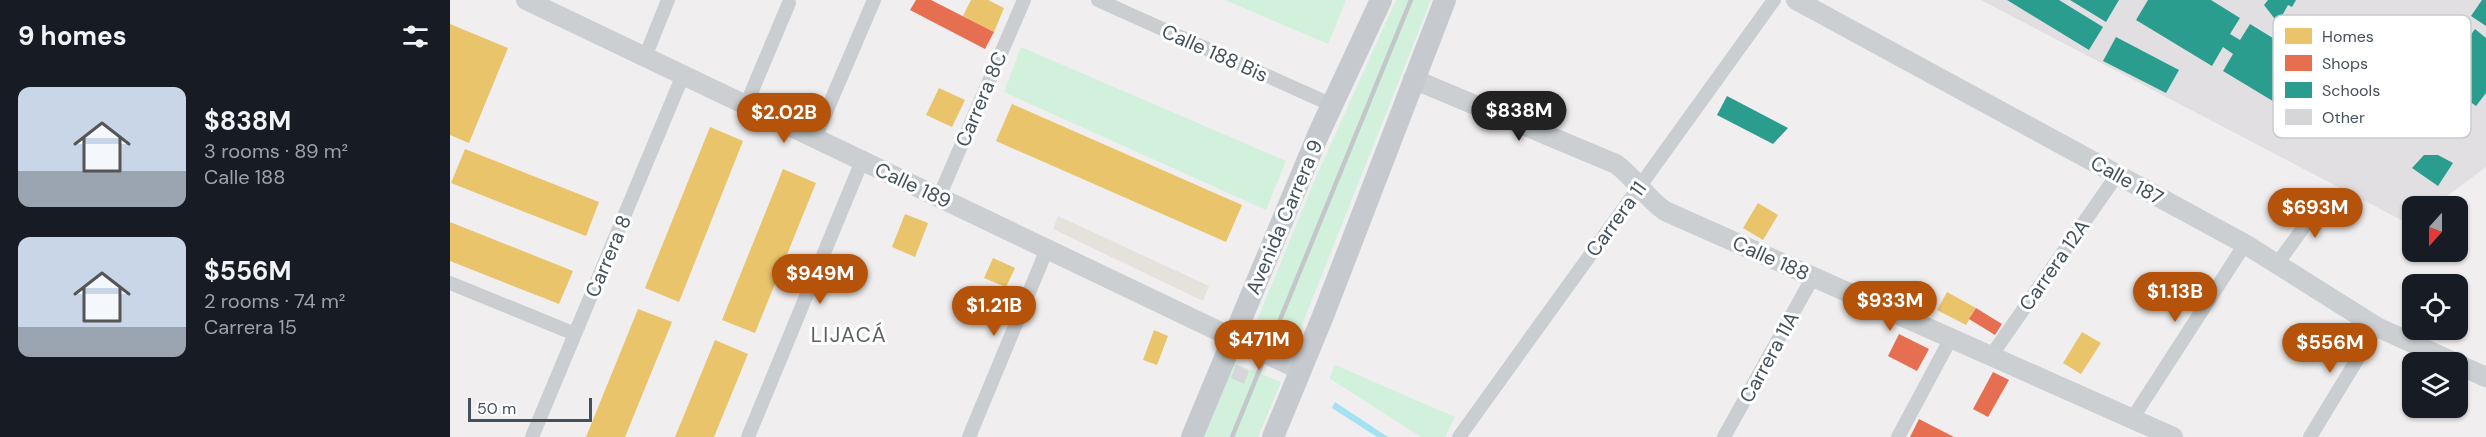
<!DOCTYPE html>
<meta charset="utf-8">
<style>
:root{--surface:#171b24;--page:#20242c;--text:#f1f3f6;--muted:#9ea1a6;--accent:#b45309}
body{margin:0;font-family:"DM Sans",sans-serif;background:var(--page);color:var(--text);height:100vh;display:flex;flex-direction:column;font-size:22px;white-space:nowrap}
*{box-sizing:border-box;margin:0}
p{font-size:20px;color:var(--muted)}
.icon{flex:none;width:33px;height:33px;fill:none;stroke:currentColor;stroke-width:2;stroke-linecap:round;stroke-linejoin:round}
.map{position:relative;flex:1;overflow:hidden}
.sheet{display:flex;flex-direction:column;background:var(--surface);width:450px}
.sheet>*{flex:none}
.needle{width:39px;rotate:201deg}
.controls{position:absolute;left:1952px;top:196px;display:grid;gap:12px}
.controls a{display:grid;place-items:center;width:66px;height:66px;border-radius:12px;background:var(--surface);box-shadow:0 2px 4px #0004;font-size:30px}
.scale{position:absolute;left:18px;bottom:15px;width:124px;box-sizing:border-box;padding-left:6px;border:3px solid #44515d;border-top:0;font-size:16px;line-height:21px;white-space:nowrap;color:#44515d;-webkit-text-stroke:4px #fff;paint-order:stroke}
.price{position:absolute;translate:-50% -51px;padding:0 14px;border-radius:21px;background:var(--accent);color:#fff;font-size:20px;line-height:39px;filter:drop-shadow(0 2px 3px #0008)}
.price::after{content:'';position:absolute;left:50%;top:36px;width:18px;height:14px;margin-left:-9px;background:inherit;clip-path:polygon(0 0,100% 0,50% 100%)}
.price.active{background:#222;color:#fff}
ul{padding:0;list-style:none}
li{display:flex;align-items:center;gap:18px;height:150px;padding:0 18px}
li span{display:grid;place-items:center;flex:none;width:168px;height:120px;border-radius:12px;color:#555}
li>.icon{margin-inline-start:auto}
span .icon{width:72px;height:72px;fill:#fffc;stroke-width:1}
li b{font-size:26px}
h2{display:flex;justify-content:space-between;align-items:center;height:72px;padding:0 18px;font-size:26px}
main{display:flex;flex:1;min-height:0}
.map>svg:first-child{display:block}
.commercial{fill:#e5e2dc}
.education{fill:#e1dfe1}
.green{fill:#d1f1dd}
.water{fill:#a2e2f2}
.homes{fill:#e9c46a}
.shops{fill:#e76f51}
.schools{fill:#2a9d8f}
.building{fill:#d6d6d9}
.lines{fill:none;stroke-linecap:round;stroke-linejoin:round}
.street{stroke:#caced0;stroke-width:14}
.secondary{stroke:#cbcfd2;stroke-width:20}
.primary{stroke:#c6cace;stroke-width:22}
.rail{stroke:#c4c6c9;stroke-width:4.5}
.labels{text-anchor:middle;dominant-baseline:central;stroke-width:6;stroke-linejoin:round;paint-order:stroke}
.street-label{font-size:20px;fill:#44515d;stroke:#fff}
.neighbourhood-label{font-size:21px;letter-spacing:1.5px;fill:#5a5e63;stroke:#fff}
.key{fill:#fff;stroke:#c7cbce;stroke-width:1.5}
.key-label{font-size:16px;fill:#44515d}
</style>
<main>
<section class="sheet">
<h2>9 homes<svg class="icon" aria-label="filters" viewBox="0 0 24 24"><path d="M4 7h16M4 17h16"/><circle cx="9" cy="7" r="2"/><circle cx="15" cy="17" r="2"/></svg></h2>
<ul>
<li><span style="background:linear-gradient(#c9d6e8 70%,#9aa5b1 0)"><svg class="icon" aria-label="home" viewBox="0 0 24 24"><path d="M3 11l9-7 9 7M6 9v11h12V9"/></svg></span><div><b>$838M</b><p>3 rooms · 89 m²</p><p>Calle 188</p></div></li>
<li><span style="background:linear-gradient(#c9d6e8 75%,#9aa5b1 0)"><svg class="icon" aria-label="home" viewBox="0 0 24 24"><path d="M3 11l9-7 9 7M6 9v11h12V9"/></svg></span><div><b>$556M</b><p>2 rooms · 74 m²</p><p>Carrera 15</p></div></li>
</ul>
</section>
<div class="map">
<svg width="2036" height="437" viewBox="0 0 2036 437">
<rect width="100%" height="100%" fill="#f0eeef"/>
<path class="commercial" d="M608 216 759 286 753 301 603 229Z"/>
<path class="education" d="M1531 0H2036V167L1982 207H1962V222L1959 224Z"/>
<path class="green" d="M775 0H896L878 44Z
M946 0H981L850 330 839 327 835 337 806 323 866 177Z
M571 47 836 161 816 210 554 92Z
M784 363 831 382 808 437H754Z
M885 365 1005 417 995 437H971L879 378Z"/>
<path class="water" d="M885 402 938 437H927L882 408Z"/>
<path class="homes" d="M521 0H538L554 8 544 32 513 16Z
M0 24 58 48 19 143 0 135Z
M489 88 515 100 502 127 476 115Z
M562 104 792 205 776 242 546 141Z
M260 127 293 141 229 302 195 288Z
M15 149 149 202 136 236 1 183Z
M333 169 366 183 305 333 272 320Z
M1308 203 1328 215 1313 240 1293 228Z
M455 214 478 223 465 257 442 247Z
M0 222 123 271 109 304 0 261Z
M543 258 565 268 556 287 534 278Z
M1497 292 1526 308 1516 325 1487 310Z
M188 309 222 322 175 437H136Z
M704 330 718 336 707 365 693 360Z
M1632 332 1651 343 1631 374 1613 363Z
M265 340 298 354 264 437H225Z"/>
<path class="shops" d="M466 0H481L544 32 535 49 460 10Z
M1526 308 1552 324 1545 335 1519 319Z
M1449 334 1479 349 1467 371 1438 356Z
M1543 372 1559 380 1538 417 1523 409Z
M1469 419 1504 437H1460Z"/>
<path class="schools" d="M1557 0H1609L1653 27 1639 50Z
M1620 0H1669L1656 22Z
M1698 0H1761L1790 18 1780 34 1790 40 1800 24 1864 63 1836 109 1773 71 1783 54 1773 47 1762 66 1686 20Z
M1818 0H1846L1842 7 1838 5 1828 23 1814 5Z
M2032 0H2036V26L2021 16Z
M2025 29 2036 38V93L2026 106 1989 79Z
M1666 37 1729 70 1716 93 1653 61Z
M1277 96 1338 128 1323 144 1267 115Z
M1974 155H1988L2003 163 1988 186 1962 168Z"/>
<path class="building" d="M786 365 799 371 794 384 781 378Z"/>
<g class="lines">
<path class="street" d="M648 0 882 105
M195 57 218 0
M296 105 339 3
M365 138 424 0
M489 197 574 0
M1827 264 1877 195
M0 283 125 334
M1541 356 1667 175
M1682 419 1795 244
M82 437 233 75
M298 437 412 161
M519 437 597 249
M1009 437 1324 0
M1274 437 1363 277
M1448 437 1501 338
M1860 437 1927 327"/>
<path class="secondary" d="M76 0 850 370
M1346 0 1795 244 1927 327 2006 363
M963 79 1166 164C1185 178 1196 198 1215 211L1723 437
M2007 364 2036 377"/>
<path class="primary" d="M742 437 869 133 931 0
M823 437 873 316 995 0"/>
<path class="rail" d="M782 437 961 0"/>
</g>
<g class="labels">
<g class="street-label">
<text transform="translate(765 53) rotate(24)">Calle 188 Bis</text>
<text transform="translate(531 99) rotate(-67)">Carrera 8C</text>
<text transform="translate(1677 180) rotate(29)">Calle 187</text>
<text transform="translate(463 185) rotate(25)">Calle 189</text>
<text transform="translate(834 217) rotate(-67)">Avenida Carrera 9</text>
<text transform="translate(1166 219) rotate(-54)">Carrera 11</text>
<text transform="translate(158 256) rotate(-67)">Carrera 8</text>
<text transform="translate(1321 258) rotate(24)">Calle 188</text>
<text transform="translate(1604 265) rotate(-55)">Carrera 12A</text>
<text transform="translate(1319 357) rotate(-61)">Carrera 11A</text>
</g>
<g class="neighbourhood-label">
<text x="399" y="335">LIJACÁ</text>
</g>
</g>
<rect x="1823" y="15" width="198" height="123" rx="9" class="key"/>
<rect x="1835" y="28" width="27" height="16" fill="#e9c46a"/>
<rect x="1835" y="55" width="27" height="16" fill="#e76f51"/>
<rect x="1835" y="82" width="27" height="16" fill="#2a9d8f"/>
<rect x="1835" y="109" width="27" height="16" fill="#d6d6d9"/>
<g class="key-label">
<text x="1872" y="42">Homes</text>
<text x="1872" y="69">Shops</text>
<text x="1872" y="96">Schools</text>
<text x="1872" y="123">Other</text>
</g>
</svg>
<div class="controls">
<a><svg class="needle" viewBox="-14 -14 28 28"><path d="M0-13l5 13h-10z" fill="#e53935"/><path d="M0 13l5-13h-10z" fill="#9ea1a6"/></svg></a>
<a><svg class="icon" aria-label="locate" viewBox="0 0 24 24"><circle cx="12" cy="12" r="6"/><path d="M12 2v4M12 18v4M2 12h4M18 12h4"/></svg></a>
<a><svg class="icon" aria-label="layers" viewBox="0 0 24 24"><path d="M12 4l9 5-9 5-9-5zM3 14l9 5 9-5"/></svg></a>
</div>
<div class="scale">50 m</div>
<b class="price active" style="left:1069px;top:142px">$838M</b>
<b class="price" style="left:334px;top:144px">$2.02B</b>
<b class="price" style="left:1865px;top:239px">$693M</b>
<b class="price" style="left:370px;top:305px">$949M</b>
<b class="price" style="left:1725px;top:323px">$1.13B</b>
<b class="price" style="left:1440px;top:332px">$933M</b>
<b class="price" style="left:544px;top:337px">$1.21B</b>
<b class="price" style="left:809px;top:371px">$471M</b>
<b class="price" style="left:1880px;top:374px">$556M</b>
</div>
</main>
